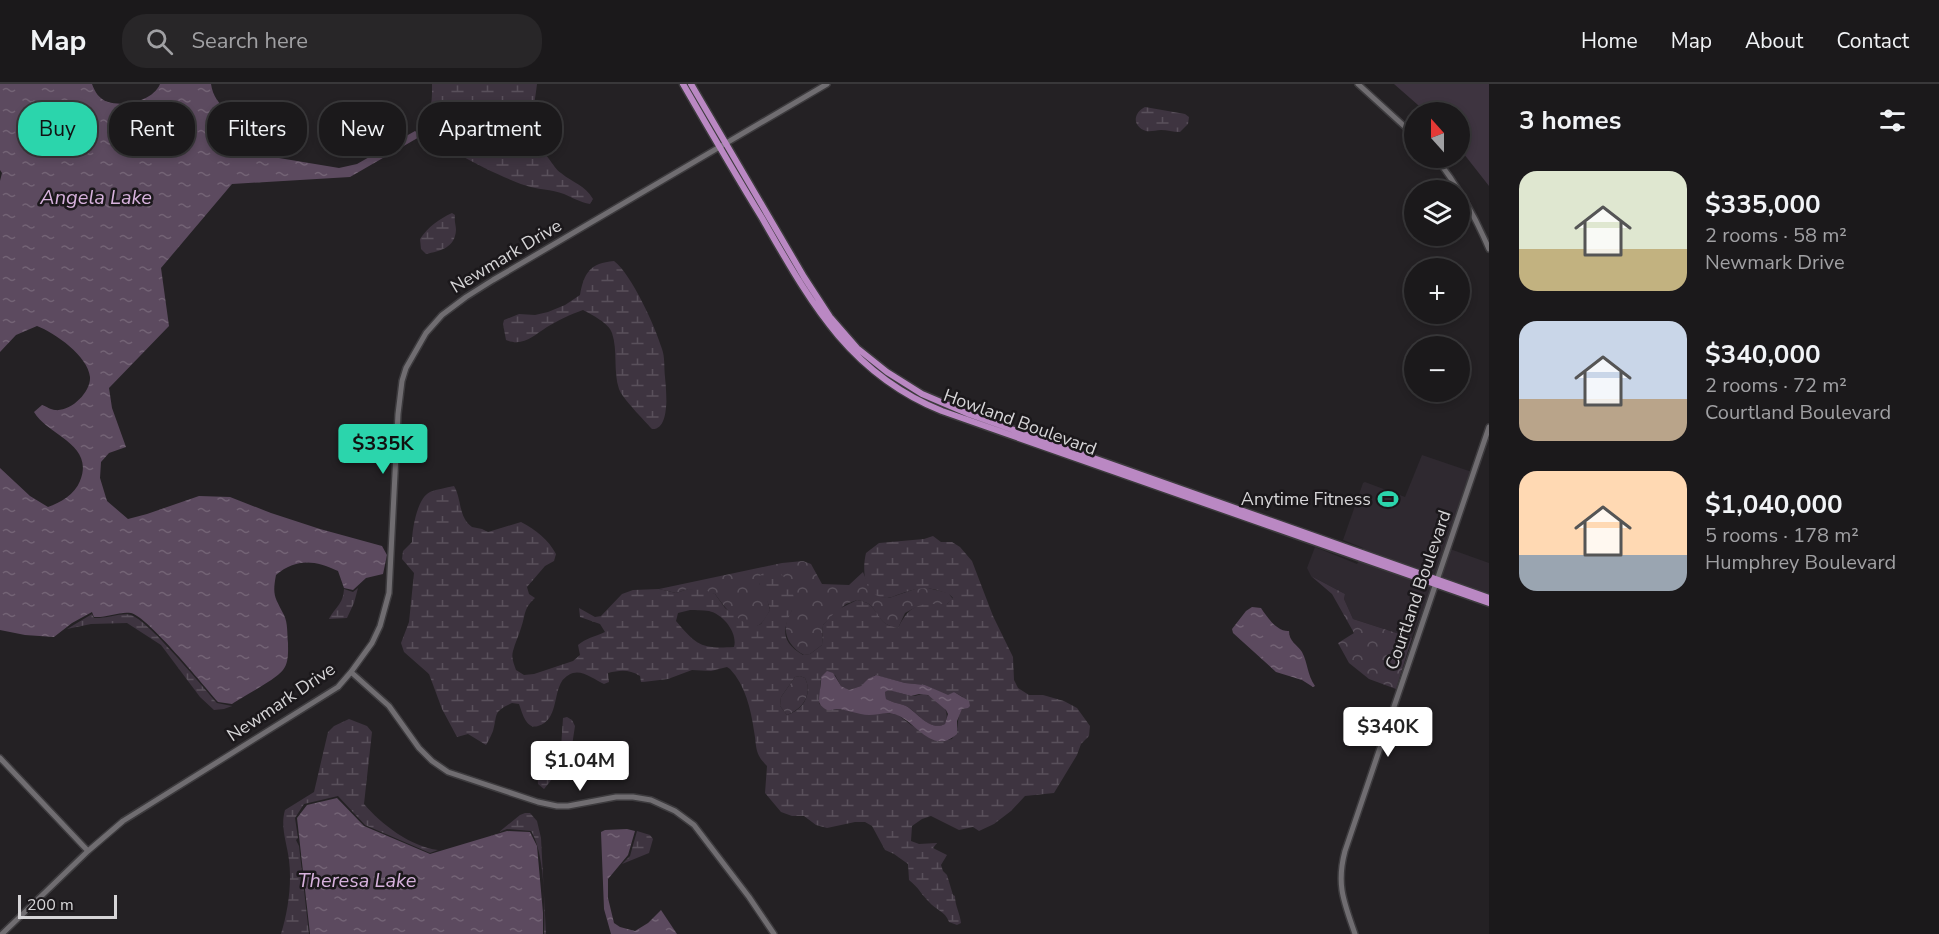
<!DOCTYPE html>
<meta charset="utf-8">
<style>
:root{--surface:#1b191b;--page:#282628;--text:#f1f3f6;--muted:#a0a0a3;--line:#39383a;--accent:#2bd5ac}
body{margin:0;font-family:"Nunito Sans",sans-serif;background:var(--page);color:var(--text);height:100vh;display:flex;flex-direction:column;font-size:22px;white-space:nowrap}
*{box-sizing:border-box;margin:0}
p{font-size:20px;color:var(--muted)}
.icon{flex:none;width:33px;height:33px;fill:none;stroke:currentColor;stroke-width:2;stroke-linecap:round;stroke-linejoin:round}
.map{position:relative;flex:1;overflow:hidden}
.details{display:flex;flex-direction:column;background:var(--surface);width:450px}
.details>*{flex:none}
.guide{position:absolute;left:18px;top:18px;width:570px;height:54px;display:flex;gap:12px}
.needle{width:39px;rotate:339deg}
.controls{position:absolute;left:1404px;top:18px;display:grid;gap:12px}
.controls a{display:grid;place-items:center;width:66px;height:66px;border-radius:50%;background:var(--surface);box-shadow:0 3px 9px #0003,0 0 0 2px var(--line);font-size:30px}
.scale{position:absolute;left:18px;bottom:15px;width:99px;box-sizing:border-box;padding-left:6px;border:3px solid #d6d5d7;border-top:0;font-size:16px;line-height:21px;white-space:nowrap;color:#d6d5d7;-webkit-text-stroke:4px #1b181b;paint-order:stroke}
.price{position:absolute;translate:-50% -51px;padding:0 14px;border-radius:6px;background:#fff;color:#222;font-size:20px;line-height:39px;filter:drop-shadow(0 2px 3px #0008)}
.price::after{content:'';position:absolute;left:50%;top:36px;width:18px;height:14px;margin-left:-9px;background:inherit;clip-path:polygon(0 0,100% 0,50% 100%)}
.price.current{background:var(--accent);color:#111}
ul{padding:0;list-style:none}
li{display:flex;align-items:center;gap:18px;height:150px;padding:0 30px}
li span{display:grid;place-items:center;flex:none;width:168px;height:120px;border-radius:18px;color:#555}
li>.icon{margin-inline-start:auto}
span .icon{width:72px;height:72px;fill:#fffc;stroke-width:1}
li b{font-size:26px}
h2{display:flex;justify-content:space-between;align-items:center;height:72px;padding:0 30px;font-size:26px}
.pill{padding:0 21px;border-radius:24px;background:var(--surface);box-shadow:0 3px 9px #0003,0 0 0 2px var(--line);font-size:21px;line-height:54px}
.pill.current{background:var(--accent);color:#111}
header{display:flex;align-items:center;gap:36px;box-sizing:border-box;height:84px;padding:0 30px;background:var(--surface);border-bottom:2px solid var(--line)}
header strong{font-size:28px}
nav{display:flex;gap:33px;margin-inline-start:auto;font-size:21px}
.search{width:420px;height:54px;background:var(--page);display:flex;align-items:center;gap:15px;box-sizing:border-box;padding:0 21px;border-radius:24px;color:var(--muted);font-size:22px}
main{display:flex;flex:1;min-height:0}
.map>svg:first-child{display:block}
.built{fill:#2f2930}
.green{fill:#3e3440}
.forest{fill:url(#forest-crowns)}
.wetland{fill:url(#wetland-marsh);fill-rule:evenodd}
.water{fill:url(#water-ripples);fill-rule:evenodd}
.lines{fill:none;stroke-linecap:round;stroke-linejoin:round}
.secondary-casing{stroke:#3d3b3e;stroke-width:8}
.primary-casing{stroke:#3d3b3e;stroke-width:9}
.secondary{stroke:#706d71;stroke-width:5}
.primary{stroke:#ba88c3;stroke-width:6}
.labels{text-anchor:middle;dominant-baseline:central;stroke-width:5;stroke-linejoin:round;paint-order:stroke}
.street-label{font-size:18px;fill:#d6d5d7;stroke:#1b181b}
.poi-label{font-size:18px;fill:#d6d5d7;stroke:#1b181b;text-anchor:end}
.water-label{font-size:20px;font-style:italic;fill:#d7b2dd;stroke:#1b181b}
</style>
<header>
<strong>Map</strong>
<div class="search"><svg class="icon" aria-label="search" viewBox="0 0 24 24"><circle cx="10" cy="10" r="6"/><path d="M15 15l6 6"/></svg>Search here</div>
<nav><a>Home</a><a>Map</a><a>About</a><a>Contact</a></nav>
</header>
<main>
<div class="map">
<svg width="1489" height="850" viewBox="0 0 1489 850">
<defs>
<pattern id="forest-crowns" width="20" height="18" patternUnits="userSpaceOnUse" patternTransform="scale(1.5)"><rect width="20" height="18" fill="#3e3440"/><path d="M2 6a3 3 0 1 1 6 0M12 15a3 3 0 1 1 6 0" fill="none" stroke="#59505b"/></pattern>
<pattern id="wetland-marsh" width="20" height="14" patternUnits="userSpaceOnUse" patternTransform="scale(1.5)"><rect width="20" height="14" fill="#3e3440"/><path d="M1 5h8M5 5V1M11 12h8M15 12V8" fill="none" stroke="#59505b"/></pattern>
<pattern id="water-ripples" width="26" height="14" patternUnits="userSpaceOnUse" patternTransform="scale(1.5)"><rect width="26" height="14" fill="#5c4a5f"/><path d="M2 4q2-2 4 0t4 0M15 11q2-2 4 0t4 0" fill="none" stroke="#736375"/></pattern>
</defs>
<rect width="100%" height="100%" fill="#242124"/>
<path class="built" d="M1422 371 1472 388 1436 492 1363 466V464L1343 456 1363 399 1365 398 1405 413Z
M1315 463 1357 480 1359 476 1433 500 1412 554 1353 535 1344 515 1345 510 1311 492 1307 484Z
M1450 465 1489 479V512L1440 494Z"/>
<path class="green" d="M1394 0H1489V102L1460 65V28H1426Z"/>
<path class="forest" d="M803 477 811 480 822 500 849 501 863 488 870 505 881 513 889 514 921 503 928 504 948 509 953 515 947 520 918 522 905 529 898 544C879 540 882 534 871 522 868 518 861 517 857 516L846 520 823 541 822 561 810 570 804 571C786 561 780 544 792 526L759 499 766 511 770 526C767 531 763 540 757 542 741 546 723 521 715 510L688 505 676 509 659 505 782 479Z
M1311 492 1345 510 1344 515 1353 535 1412 554 1396 605 1369 595 1349 579 1338 559 1354 549 1332 510Z
M800 592 805 594C813 610 803 625 787 631L780 622 781 613 795 593Z"/>
<path class="wetland" d="M432 0H537C533 33 527 47 549 75 553 80 556 86 561 89 573 99 585 101 593 115L590 120C580 118 573 114 564 110 552 105 537 106 524 101 502 94 426 57 417 38 433 27 432 18 432 0Z
M1145 23 1185 30 1189 33 1188 40 1180 48C1173 48 1167 46 1161 46 1156 46 1151 48 1146 47 1132 42 1133 29 1145 23Z
M452 129 455 131C454 137 456 141 456 146 455 164 440 167 426 170L421 165 420 155C428 143 439 135 452 129Z
M614 177C632 191 655 242 662 265 665 273 664 284 665 293 666 304 671 346 652 345 644 336 622 314 619 305 613 287 618 267 612 249 609 239 592 231 583 226 571 230 557 237 547 243 533 252 523 263 506 256L503 240 504 236 519 230 535 231 548 228 565 221 580 211C584 189 590 179 614 177Z
M454 402C462 415 458 433 472 443L482 445 488 448 521 438C536 446 548 455 556 470L554 477 545 482 527 503 529 510 535 514C523 525 526 530 521 544 519 551 515 559 513 567 511 574 514 580 516 586L524 591 534 590 573 577 580 571 578 561C586 554 594 553 605 548L600 540 580 533 579 524 595 533 601 532 622 510 633 506 659 505 676 509 688 505 705 506 715 510 725 524 746 540 756 542 761 540 770 526C769 517 757 501 759 494 760 491 763 488 766 487 781 478 793 508 796 518 785 541 776 555 803 571L810 570 822 561 823 541 837 526 857 516C861 517 868 518 871 522 882 533 879 540 898 544 911 518 920 520 947 520L953 514C948 508 944 509 937 506 924 502 913 505 900 510 896 511 891 514 887 514 863 513 862 486 866 469L879 459 924 455 933 452 941 458H952L960 463 972 477 993 532 1013 573 1014 596 1018 604 1029 611H1043L1064 617 1077 624 1090 642 1089 652 1081 660 1077 671 1054 709 1025 712 1011 727 994 740 979 747 973 743 959 746 931 732 922 735 912 742 911 757 919 760 937 759 933 764 947 771 941 781 943 787 947 791 953 811 955 812C955 822 960 829 961 839L957 841 949 838C945 827 936 826 929 818 921 810 919 804 909 796L908 780 894 770 885 766 872 742 865 738H855L827 744 816 741 804 732H792L781 728 765 709 767 682C754 669 757 663 754 647 751 625 745 601 730 585L727 583 711 587 692 586 668 595 643 598H641L640 592C629 585 620 586 608 589L609 598 604 600C595 596 583 586 573 589 569 590 564 594 562 597 553 611 558 636 538 642 526 646 522 628 519 620L512 619C492 628 498 630 493 647 491 652 489 656 486 661L468 650 457 653 442 625 429 590 404 568 401 559 409 538 414 489 402 475 403 467 412 458C412 446 417 414 430 408 437 405 446 404 454 402ZM690 526C696 526 703 526 709 527 723 530 738 549 734 563 702 565 697 562 676 537L678 529ZM835 591 841 602 849 606 861 602 875 591 905 599 925 601 948 612 954 608 963 613 965 624 962 625C955 637 961 643 952 655L941 657 911 641 898 631 893 630 835 625 819 620 821 593ZM800 592 805 594C813 610 803 626 787 631L780 622 781 613 795 593Z
M358 504 354 519 347 534 329 535C335 523 343 521 344 505L353 508Z
M92 530 94 534C105 535 123 528 131 531 148 536 202 602 217 619L232 622 224 625 214 626 200 613 161 561 127 539 91 540 67 545Z
M889 606C897 607 906 612 913 612 918 612 922 609 927 611 941 616 951 626 945 640 929 648 918 628 906 622 899 619 893 619 886 615L885 608Z
M567 633 572 636 575 642 571 668 574 685 570 691 553 694 544 705 538 700C536 678 549 677 561 664L563 634Z
M349 635 367 642 372 648 364 720C381 740 411 763 438 766L430 769 365 741 338 712 304 720 295 734 298 754 296 756 299 762 309 850H281C288 827 292 800 289 776 287 759 280 743 285 726L314 708 328 648 334 642Z
M525 729H530L537 737 541 754 546 850H544C545 822 545 770 531 747L507 745 499 748 520 731Z
M637 747 650 751 653 755 649 769 622 780 630 772Z"/>
<path class="water" d="M0 0H92C95 8 99 15 108 18 124 23 153 17 160 0H211C215 28 245 37 268 48L261 53 242 58 261 71 339 84 357 80 415 47 421 52 350 93 232 100 161 184 169 242 109 304 112 324 126 363 109 369 101 378 100 394 107 417 128 435 147 430 199 412 230 413 271 429 320 445 382 462 387 471 383 490 366 494 353 506 344 504 338 487C315 476 296 474 276 491 272 512 275 513 284 531 288 539 287 550 288 559 288 568 289 578 283 586 275 596 244 612 232 620L218 618C203 601 148 533 131 529 120 527 106 534 94 533L92 528 72 539 54 553 25 551 0 546V384L30 412 48 423C60 419 75 410 80 397 95 360 48 352 34 328L42 321C46 322 51 326 55 326 71 328 91 308 90 293 88 272 55 249 37 242L16 251 0 268V97L2 89 0 86Z
M1252 523 1261 524C1267 533 1277 548 1289 547 1289 558 1297 560 1302 568 1308 579 1307 591 1315 602L1313 603 1302 596 1276 588 1233 549 1232 545 1246 527Z
M827 587 833 589 841 602 849 606 861 602 868 595 876 591 905 599 925 601 948 611 954 608 969 617 970 622 968 624 962 625 957 637V650C933 672 916 638 897 631 887 627 878 631 869 631 858 631 847 625 836 625 832 625 831 627 827 626 825 625 821 622 820 620 817 616 822 600 821 593ZM889 606 911 612 919 610 928 611 946 626 948 630 945 640C930 648 917 628 906 622 899 619 893 619 886 615L885 608Z
M337 714 364 742 430 770 507 747 530 748 537 762 543 829V850H310L297 734 307 721Z
M627 745 635 747 628 771 608 795V814L614 839 620 843 635 847 648 839 661 826 677 850H611L604 825 601 748 605 746Z"/>
<g class="lines">
<g class="secondary-casing">
<path id="secondary" d="M1358 0 1414 51
M1436 74C1458 102 1475 132 1489 165
M351 588 389 622 419 664 432 677 448 688 538 718 557 722H568L616 713H633L651 716 675 727 694 741 749 813 774 850
M0 674 88 767
M2 850 88 767 123 737 338 603 351 588 372 559 380 542 389 509 398 330 402 297 406 284 426 249 442 231 466 213 493 196 827 0
M1355 850C1344 818 1336 801 1345 767L1489 343"/>
</g>
<g class="primary-casing">
<path id="primary" d="M683 0C709 45 735 90 762 134 810 217 848 289 942 327L1489 519
M691 0 804 193 830 233 857 264 887 288 922 310 969 330 1489 514"/>
</g>
<use href="#secondary" class="secondary"/>
<use href="#primary" class="primary"/>
</g>
<defs>
<g id="stadium-bare" transform="scale(1.62)"><path d="M0-5a6.5 5 0 1 0 0 10a6.5 5 0 1 0 0-10ZM-3.5-1.8h7v3.6h-7Z" fill="#2bd5ac" stroke="#1b181b" stroke-width="2.5" paint-order="stroke"/></g>
</defs>
<g fill-rule="evenodd">
<use href="#stadium-bare" x="1388" y="415"/>
</g>
<g class="labels">
<g class="street-label">
<text transform="translate(506 172) rotate(-31)">Newmark Drive</text>
<text transform="translate(1020 338) rotate(20)">Howland Boulevard</text>
<text transform="translate(1418 506) rotate(-71)">Courtland Boulevard</text>
<text transform="translate(281 618) rotate(-34)">Newmark Drive</text>
</g>
<g class="poi-label">
<text x="1371" y="415">Anytime Fitness</text>
</g>
<g class="water-label">
<text x="96" y="113">Angela Lake</text>
<text x="357" y="796">Theresa Lake</text>
</g>
</g>
</svg>
<div class="controls">
<a><svg class="needle" viewBox="-14 -14 28 28"><path d="M0-13l5 13h-10z" fill="#e53935"/><path d="M0 13l5-13h-10z" fill="#a0a0a3"/></svg></a>
<a><svg class="icon" aria-label="layers" viewBox="0 0 24 24"><path d="M12 4l9 5-9 5-9-5zM3 14l9 5 9-5"/></svg></a>
<a>+</a>
<a>−</a>
</div>
<div class="scale">200 m</div>
<b class="price current" style="left:383px;top:391px">$335K</b>
<b class="price" style="left:1388px;top:674px">$340K</b>
<b class="price" style="left:580px;top:708px">$1.04M</b>
<div class="guide">
<a class="pill current">Buy</a>
<a class="pill">Rent</a>
<a class="pill">Filters</a>
<a class="pill">New</a>
<a class="pill">Apartment</a>
</div>
</div>
<section class="details">
<h2>3 homes<svg class="icon" aria-label="filters" viewBox="0 0 24 24"><path d="M4 7h16M4 17h16"/><circle cx="9" cy="7" r="2"/><circle cx="15" cy="17" r="2"/></svg></h2>
<ul>
<li><span style="background:linear-gradient(#dfe7d0 65%,#c2b280 0)"><svg class="icon" aria-label="home" viewBox="0 0 24 24"><path d="M3 11l9-7 9 7M6 9v11h12V9"/></svg></span><div><b>$335,000</b><p>2 rooms · 58 m²</p><p>Newmark Drive</p></div></li>
<li><span style="background:linear-gradient(#c9d6e8 65%,#b9a48a 0)"><svg class="icon" aria-label="home" viewBox="0 0 24 24"><path d="M3 11l9-7 9 7M6 9v11h12V9"/></svg></span><div><b>$340,000</b><p>2 rooms · 72 m²</p><p>Courtland Boulevard</p></div></li>
<li><span style="background:linear-gradient(#ffd9b3 70%,#9aa5b1 0)"><svg class="icon" aria-label="home" viewBox="0 0 24 24"><path d="M3 11l9-7 9 7M6 9v11h12V9"/></svg></span><div><b>$1,040,000</b><p>5 rooms · 178 m²</p><p>Humphrey Boulevard</p></div></li>
</ul>
</section>
</main>
